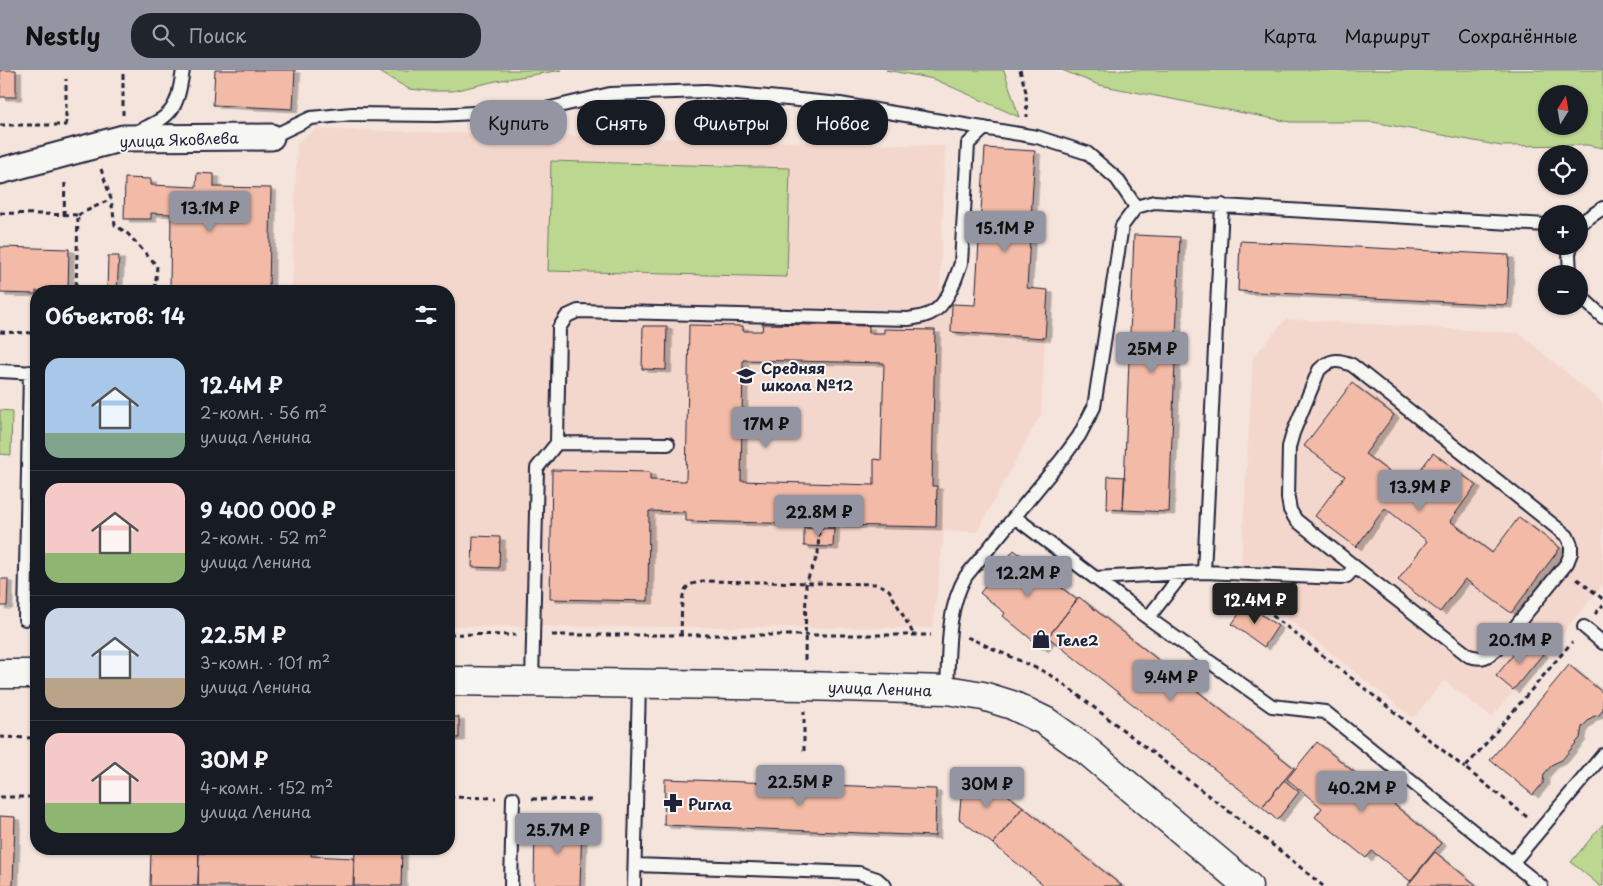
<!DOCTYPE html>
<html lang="ru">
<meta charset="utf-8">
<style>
:root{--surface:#171b24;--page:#20242c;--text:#f1f3f6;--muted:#9ea1a6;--line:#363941;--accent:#9495a2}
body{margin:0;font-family:"Playpen Sans",sans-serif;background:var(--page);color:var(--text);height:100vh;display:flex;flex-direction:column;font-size:19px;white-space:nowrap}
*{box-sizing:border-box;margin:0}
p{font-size:16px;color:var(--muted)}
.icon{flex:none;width:28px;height:28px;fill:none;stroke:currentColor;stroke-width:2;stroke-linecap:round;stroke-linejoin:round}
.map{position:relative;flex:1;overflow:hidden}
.drawer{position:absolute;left:30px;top:215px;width:425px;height:570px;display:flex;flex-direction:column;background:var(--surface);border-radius:20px;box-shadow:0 1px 4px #0004}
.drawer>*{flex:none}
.banner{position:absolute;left:470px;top:30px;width:475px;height:45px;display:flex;gap:10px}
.needle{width:32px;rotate:11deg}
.tools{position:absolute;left:1538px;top:15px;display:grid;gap:10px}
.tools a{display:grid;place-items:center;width:50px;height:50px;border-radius:50%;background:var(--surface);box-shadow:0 1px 4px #0004;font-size:25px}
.price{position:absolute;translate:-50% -42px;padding:0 11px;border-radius:5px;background:var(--accent);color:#111;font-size:16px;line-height:32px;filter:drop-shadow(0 1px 2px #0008)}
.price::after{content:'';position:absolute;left:50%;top:30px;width:15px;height:11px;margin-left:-8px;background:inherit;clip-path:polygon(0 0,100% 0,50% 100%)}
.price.on{background:#222;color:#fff}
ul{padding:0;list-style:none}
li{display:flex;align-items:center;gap:15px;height:125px;padding:0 15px}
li+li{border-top:1px solid var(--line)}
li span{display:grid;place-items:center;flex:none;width:140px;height:100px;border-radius:15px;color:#555}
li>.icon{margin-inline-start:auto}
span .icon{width:60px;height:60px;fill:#fffc;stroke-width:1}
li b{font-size:21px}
h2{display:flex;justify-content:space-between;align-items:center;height:60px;padding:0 15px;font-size:21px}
.tag{padding:0 18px;border-radius:20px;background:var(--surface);box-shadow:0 1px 4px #0004;font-size:18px;line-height:45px}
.tag.on{background:var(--accent);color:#111}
header{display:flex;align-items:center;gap:30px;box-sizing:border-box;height:70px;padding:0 25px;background:var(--accent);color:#111}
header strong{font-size:24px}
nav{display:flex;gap:28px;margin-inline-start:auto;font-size:18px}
.search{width:350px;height:45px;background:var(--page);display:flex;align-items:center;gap:12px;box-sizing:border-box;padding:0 18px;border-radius:20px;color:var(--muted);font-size:19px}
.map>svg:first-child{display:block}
.built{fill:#f4d7cc}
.green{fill:#bcd78f;stroke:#6f7c65;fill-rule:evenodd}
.building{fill:#f2baa7;stroke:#22223b;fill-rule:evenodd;filter:url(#shadow)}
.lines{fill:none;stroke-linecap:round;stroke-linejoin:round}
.service-casing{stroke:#22223b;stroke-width:16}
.minor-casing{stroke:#22223b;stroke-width:29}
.secondary-casing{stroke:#22223b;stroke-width:31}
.path{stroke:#22223b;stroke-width:3;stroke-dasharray:5 4;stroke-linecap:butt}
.service{stroke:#f6f6f2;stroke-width:12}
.minor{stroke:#f6f6f2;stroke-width:25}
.secondary{stroke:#f6f6f2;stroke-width:28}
.labels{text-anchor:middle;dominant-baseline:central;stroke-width:4;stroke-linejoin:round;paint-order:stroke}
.street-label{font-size:15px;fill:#22223b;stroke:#f6f6f2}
.poi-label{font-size:15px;font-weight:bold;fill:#22223b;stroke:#f6f6f2;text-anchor:start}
</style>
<header>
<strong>Nestly</strong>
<div class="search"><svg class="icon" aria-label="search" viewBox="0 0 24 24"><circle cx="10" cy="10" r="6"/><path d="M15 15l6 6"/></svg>Поиск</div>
<nav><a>Карта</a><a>Маршрут</a><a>Сохранённые</a></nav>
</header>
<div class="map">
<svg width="1603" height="816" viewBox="0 0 1603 816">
<defs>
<filter id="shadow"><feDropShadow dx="5.5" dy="3" stdDeviation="0" flood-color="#0004"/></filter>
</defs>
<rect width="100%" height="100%" fill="#f5e4dc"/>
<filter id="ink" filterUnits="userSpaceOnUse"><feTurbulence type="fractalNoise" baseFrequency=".02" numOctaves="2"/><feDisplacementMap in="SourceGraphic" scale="10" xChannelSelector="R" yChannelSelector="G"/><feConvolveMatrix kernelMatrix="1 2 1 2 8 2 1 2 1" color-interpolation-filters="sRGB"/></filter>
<g filter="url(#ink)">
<path class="built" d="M316 59 945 76 940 217 952 234 951 262 1045 268 1041 344 977 462 944 461 933 558 449 556V221H292L297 73Z
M1286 249 1519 263 1603 333V515L1492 647 1444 611 1413 648 1240 511 1253 287Z"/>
<path class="green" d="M376 0H562L496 11 453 21H430L409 19Z
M886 0H1004L1019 47 934 9Z
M1062 0H1603V78L1587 75 1501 76 1373 52H1290L1099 15ZM1546 24H1579V56H1546Z
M551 91 790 98 787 207 548 201Z
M0 340 12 341 11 385 0 384Z
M1603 754V816H1600L1571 792Z"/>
<path class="building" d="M0 0H16V27H0Z
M215 0H295L293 39 213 35Z
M985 78 1035 81 1027 218 1048 220 1045 268 951 262 952 234 975 235Z
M197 103 214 104V117L271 118 269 221H161V217H170L171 144 151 143V149H124L125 108 151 109V115L196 117Z
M1134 165 1180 167 1169 442 1123 440Z
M1240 171 1509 185 1507 235 1238 221Z
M0 177 69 179 68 221H36V224L0 223Z
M108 186H119L117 221H107Z
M763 254 869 256V263H884V259L935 260 932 416H937L936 457 833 455 834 458H804L805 454 686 451V442L649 441 648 531 550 529 552 400 650 402V410L686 411 689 255 743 256V261H762ZM743 290 884 293 881 390 874 389V415L741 411Z
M643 256H667L666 300 642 299Z
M1352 313 1394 345 1365 384 1408 416 1433 383 1476 415 1450 451 1492 483 1519 447 1560 478 1511 543 1465 509 1440 542 1398 510 1427 471 1385 438 1356 477 1315 446 1345 406 1304 376Z
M1108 406 1125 407 1123 440 1107 439Z
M804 458H834L833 477 804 476Z
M473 466 500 467 499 498 472 497Z
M1014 480 1077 530 1048 567 1051 569 1043 579 1003 546 1005 543 980 523Z
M0 509H8L7 536H0Z
M1079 527 1294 698 1262 737 1048 567Z
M1246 534 1278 556 1264 577 1232 554Z
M1526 569 1543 584 1513 620 1496 606Z
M1569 595 1603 623V640L1599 645 1592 647 1582 657 1580 668 1562 690 1553 694 1544 704 1543 713 1533 725 1490 690Z
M449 647H459V668H449Z
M1317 672 1441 773 1410 811 1372 781 1366 788 1315 747 1322 738 1287 709Z
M973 706 988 708 987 716 1001 720 1023 737 993 774 959 749 962 718 972 715Z
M665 709 936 719 935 766 664 755Z
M1284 710 1299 722 1277 750 1262 737Z
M1023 737 1122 816H1045L993 774Z
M0 746 15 747 13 816H0Z
M535 753 582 754 580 816H534Z
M151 779H199L198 816H150Z
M239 779H311V786L354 788 353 816H198L199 783 239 784Z
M355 779H402L401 816H354Z
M1435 782 1477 816H1407Z"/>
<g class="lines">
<g class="service-casing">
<path id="service" d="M136 62C173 46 177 40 183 0
M271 67 311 48 352 44 437 45 546 39 610 24 706 21 840 34 1037 67 1087 83 1117 109 1136 137
M1579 154 1603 138
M1570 204 1569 184 1571 176
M1579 225 1603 247
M0 301 36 303
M557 373 559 258 567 246 578 241 908 249C915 248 924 247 931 243 947 236 956 208 961 193L968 74 985 58
M1016 448 1148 548 1272 636 1325 642 1541 816
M1204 502 1341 508 1347 506 1355 497 1469 586C1484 590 1487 587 1498 578L1567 493 1571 483V475L1567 466 1352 295C1338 289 1330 289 1319 300L1293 363 1289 377 1288 428 1290 440 1296 450 1355 497
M1095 508 1204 502 1222 135
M1148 548 1183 503
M25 549 30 302
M1584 557 1603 573
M532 612 537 398 557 373 668 374
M947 620C949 582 946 540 966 506L1062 389 1079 366 1094 337 1122 156 1136 137 1154 132 1546 155
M1513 792 1603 685
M635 795 859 803 877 809 885 816
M511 816 513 728
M634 816 639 614"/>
</g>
<g class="minor-casing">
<path id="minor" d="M0 101 123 68 271 67"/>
</g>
<g class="secondary-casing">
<path id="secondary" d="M0 604H36
M449 611 804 616 947 620 983 626 1012 635 1045 651 1086 680 1248 816"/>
</g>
<path class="path" d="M1020 0 1026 22 1027 47
M123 45V3
M0 55H67
M66 56V9
M101 99 111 129 115 155 128 164 157 196 155 221
M0 143 78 145 76 221
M64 145 65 110
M78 145 111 129
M0 262 36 263
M1577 509 1603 529
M1244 523 1465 698
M1595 544 1603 535
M449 564 516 565
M552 565H931
M681 565C682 554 680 529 685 520 688 514 696 513 703 511L875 514 882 516 889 520 914 565
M967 567 1047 603 1070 619 1283 783 1323 816
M805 590 806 513 818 484 819 458
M0 667 36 668
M804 681V641
M0 727H36
M449 727 496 728
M532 729 593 730
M1527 747 1465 698 1572 572"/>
<use href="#service" class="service"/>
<use href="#minor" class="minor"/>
<use href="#secondary" class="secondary"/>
</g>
</g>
<defs>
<g id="school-bare" transform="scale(1.5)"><path d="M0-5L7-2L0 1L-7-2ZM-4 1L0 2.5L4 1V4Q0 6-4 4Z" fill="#22223b" stroke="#f6f6f2" stroke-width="2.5" paint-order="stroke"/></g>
<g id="shop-bare" transform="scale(1.5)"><path d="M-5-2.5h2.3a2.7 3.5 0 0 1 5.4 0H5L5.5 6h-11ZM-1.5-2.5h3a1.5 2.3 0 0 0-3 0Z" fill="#22223b" stroke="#f6f6f2" stroke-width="2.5" paint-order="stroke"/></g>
<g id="pharmacy-bare" transform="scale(1.5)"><path d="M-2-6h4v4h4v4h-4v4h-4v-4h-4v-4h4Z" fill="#22223b" stroke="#f6f6f2" stroke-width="2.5" paint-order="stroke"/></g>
</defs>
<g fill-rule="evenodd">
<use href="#school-bare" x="746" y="306"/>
<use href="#shop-bare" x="1041" y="569"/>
<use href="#pharmacy-bare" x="673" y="733"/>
</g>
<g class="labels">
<g class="street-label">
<text transform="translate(179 69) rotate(-2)">улица Яковлева</text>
<text transform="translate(880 618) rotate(2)">улица Ленина</text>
</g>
<g class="poi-label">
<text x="761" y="297">Средняя<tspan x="761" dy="17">школа №12</tspan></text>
<text x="1056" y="569">Теле2</text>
<text x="688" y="733">Ригла</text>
</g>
</g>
</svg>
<div class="tools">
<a><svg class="needle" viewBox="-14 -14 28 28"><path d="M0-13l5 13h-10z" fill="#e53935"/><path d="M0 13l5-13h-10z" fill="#9ea1a6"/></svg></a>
<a><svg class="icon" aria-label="locate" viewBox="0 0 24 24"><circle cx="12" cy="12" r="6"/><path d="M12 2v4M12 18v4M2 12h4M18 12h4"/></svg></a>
<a>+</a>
<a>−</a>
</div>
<b class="price" style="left:210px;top:163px">13.1M ₽</b>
<b class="price" style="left:1005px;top:183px">15.1M ₽</b>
<b class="price" style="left:1152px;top:304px">25M ₽</b>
<b class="price" style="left:766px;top:379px">17M ₽</b>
<b class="price" style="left:1420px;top:442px">13.9M ₽</b>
<b class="price" style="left:819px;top:467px">22.8M ₽</b>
<b class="price" style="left:1028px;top:528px">12.2M ₽</b>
<b class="price on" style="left:1255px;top:555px">12.4M ₽</b>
<b class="price" style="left:1520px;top:595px">20.1M ₽</b>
<b class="price" style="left:1171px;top:632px">9.4M ₽</b>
<b class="price" style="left:800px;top:737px">22.5M ₽</b>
<b class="price" style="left:987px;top:739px">30M ₽</b>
<b class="price" style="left:1362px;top:743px">40.2M ₽</b>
<b class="price" style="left:558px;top:785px">25.7M ₽</b>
<div class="banner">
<a class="tag on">Купить</a>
<a class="tag">Снять</a>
<a class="tag">Фильтры</a>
<a class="tag">Новое</a>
</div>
<section class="drawer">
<h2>Объектов: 14<svg class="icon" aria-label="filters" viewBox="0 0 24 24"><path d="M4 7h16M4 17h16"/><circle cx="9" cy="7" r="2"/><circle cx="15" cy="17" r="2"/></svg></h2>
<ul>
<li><span style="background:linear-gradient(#a9c7e8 75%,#7fa58c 0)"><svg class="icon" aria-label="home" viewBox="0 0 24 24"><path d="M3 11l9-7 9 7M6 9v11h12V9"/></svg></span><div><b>12.4M ₽</b><p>2-комн. · 56 m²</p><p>улица Ленина</p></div></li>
<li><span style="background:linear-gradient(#f6c9c9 70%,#8fb573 0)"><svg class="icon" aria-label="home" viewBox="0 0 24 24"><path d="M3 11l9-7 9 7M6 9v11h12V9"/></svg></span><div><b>9 400 000 ₽</b><p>2-комн. · 52 m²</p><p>улица Ленина</p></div></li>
<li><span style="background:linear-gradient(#c9d6e8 70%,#b9a48a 0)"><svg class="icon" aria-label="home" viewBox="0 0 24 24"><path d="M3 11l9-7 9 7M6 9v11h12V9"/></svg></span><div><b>22.5M ₽</b><p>3-комн. · 101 m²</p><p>улица Ленина</p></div></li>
<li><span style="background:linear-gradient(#f6c9c9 70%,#8fb573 0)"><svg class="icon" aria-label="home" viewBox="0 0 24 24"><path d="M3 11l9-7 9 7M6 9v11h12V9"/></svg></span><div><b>30M ₽</b><p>4-комн. · 152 m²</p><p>улица Ленина</p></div></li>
</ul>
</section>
</div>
